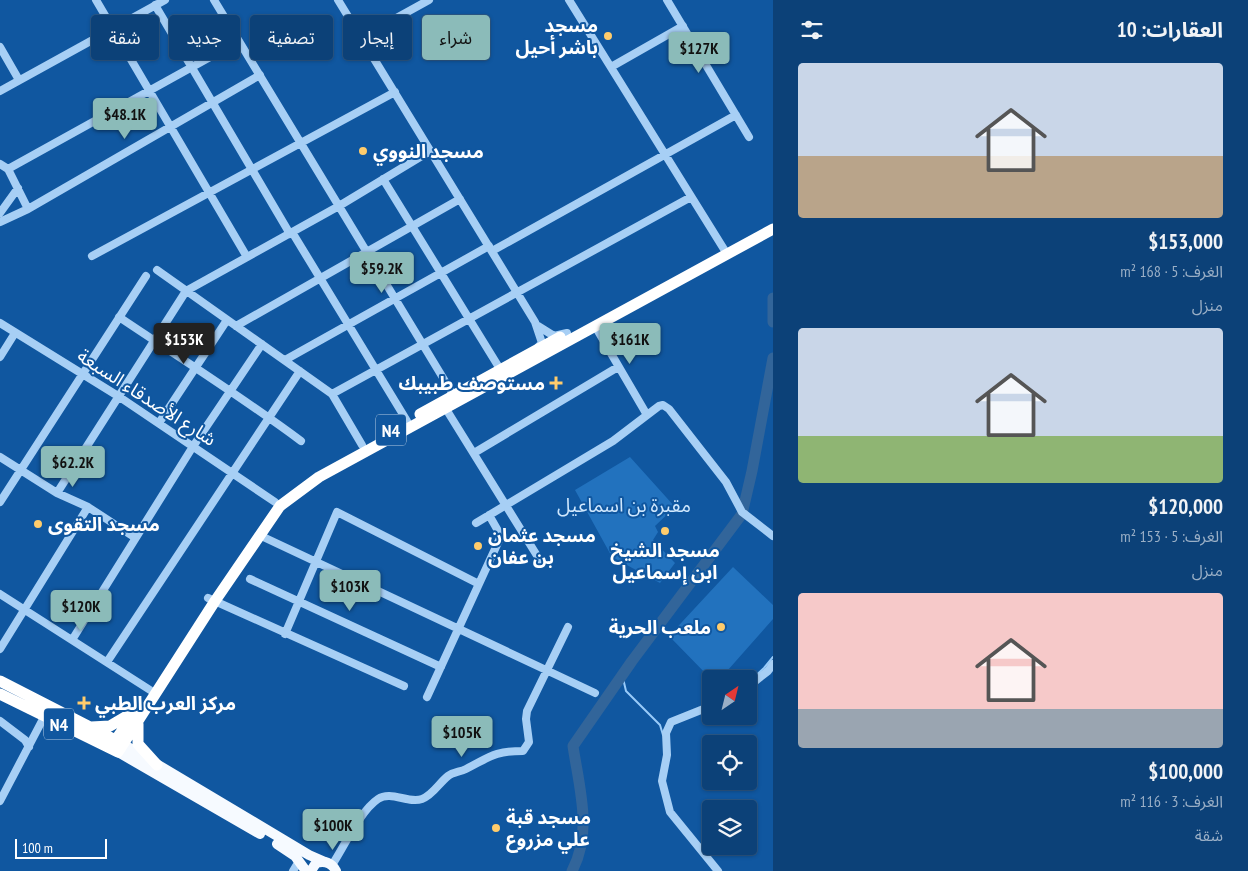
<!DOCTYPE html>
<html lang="ar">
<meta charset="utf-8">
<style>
:root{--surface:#0c4178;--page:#15487d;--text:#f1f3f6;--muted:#9aafc6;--line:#2c5a8a;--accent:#8bbbb9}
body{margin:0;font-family:"PT Sans Narrow","Noto Sans Arabic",sans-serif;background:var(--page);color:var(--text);direction:rtl;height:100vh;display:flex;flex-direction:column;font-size:19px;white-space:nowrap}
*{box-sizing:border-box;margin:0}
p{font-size:16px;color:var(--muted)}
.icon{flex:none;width:28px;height:28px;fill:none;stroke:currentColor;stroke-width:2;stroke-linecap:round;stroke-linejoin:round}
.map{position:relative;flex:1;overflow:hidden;direction:ltr}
.side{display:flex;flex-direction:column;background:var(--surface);width:475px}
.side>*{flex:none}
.banner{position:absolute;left:15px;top:15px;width:475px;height:45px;direction:rtl;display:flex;gap:10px}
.needle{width:32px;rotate:35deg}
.tools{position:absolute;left:702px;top:670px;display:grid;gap:10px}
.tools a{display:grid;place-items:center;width:55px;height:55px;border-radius:5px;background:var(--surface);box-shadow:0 1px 4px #0004,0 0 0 1px var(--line);font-size:25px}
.scale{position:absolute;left:15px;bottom:12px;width:92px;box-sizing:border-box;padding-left:5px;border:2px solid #fff;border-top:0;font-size:14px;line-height:18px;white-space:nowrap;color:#fff;-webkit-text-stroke:4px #1057a0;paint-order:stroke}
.price{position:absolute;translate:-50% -42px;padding:0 11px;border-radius:5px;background:var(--accent);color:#111;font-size:16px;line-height:32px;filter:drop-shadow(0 1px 2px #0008)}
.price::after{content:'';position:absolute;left:50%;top:30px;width:15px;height:11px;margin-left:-8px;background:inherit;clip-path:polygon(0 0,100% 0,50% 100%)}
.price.on{background:#222;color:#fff}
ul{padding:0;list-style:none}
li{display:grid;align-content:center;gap:10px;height:265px;padding:0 25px}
li span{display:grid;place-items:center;height:155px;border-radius:5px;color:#555}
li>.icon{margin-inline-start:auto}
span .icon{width:90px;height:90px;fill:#fffc;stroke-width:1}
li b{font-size:21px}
h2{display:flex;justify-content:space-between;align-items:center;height:60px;padding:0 25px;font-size:21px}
.pill{padding:0 18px;border-radius:5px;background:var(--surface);box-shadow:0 1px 4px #0004,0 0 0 1px var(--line);font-size:18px;line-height:45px}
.pill.on{background:var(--accent);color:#111}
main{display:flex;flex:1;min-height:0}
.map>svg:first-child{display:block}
.green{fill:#2272be}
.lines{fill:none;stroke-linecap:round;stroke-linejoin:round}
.stream{stroke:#99cbf9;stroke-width:2}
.river{stroke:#32659a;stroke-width:11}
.minor{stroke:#a7cff5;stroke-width:8}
.major{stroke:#f6faff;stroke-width:10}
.highway{stroke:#fff;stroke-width:11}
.poi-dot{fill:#ffcc6c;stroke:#1057a0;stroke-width:2}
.labels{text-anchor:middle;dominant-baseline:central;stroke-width:4;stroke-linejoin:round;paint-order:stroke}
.shield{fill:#1057a0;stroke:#b7cde2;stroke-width:1}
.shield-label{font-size:18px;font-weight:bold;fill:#fff}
.poi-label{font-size:19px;font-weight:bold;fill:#fff;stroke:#1057a0;text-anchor:start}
.street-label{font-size:19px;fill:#fff;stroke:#1057a0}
.park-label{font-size:19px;fill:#d0e8fe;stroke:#1057a0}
</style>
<main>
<section class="side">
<h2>العقارات: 10<svg class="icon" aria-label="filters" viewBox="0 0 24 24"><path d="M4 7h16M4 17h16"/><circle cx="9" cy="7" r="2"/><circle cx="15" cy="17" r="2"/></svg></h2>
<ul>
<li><span style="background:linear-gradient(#c9d6e8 60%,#b9a48a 0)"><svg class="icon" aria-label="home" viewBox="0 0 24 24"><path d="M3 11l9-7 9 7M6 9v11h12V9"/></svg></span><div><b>$153,000</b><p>الغرف: 5 · 168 m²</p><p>منزل</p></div></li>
<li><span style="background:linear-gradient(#c9d6e8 70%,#8fb573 0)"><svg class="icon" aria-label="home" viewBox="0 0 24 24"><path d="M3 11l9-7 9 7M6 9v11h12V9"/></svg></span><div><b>$120,000</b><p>الغرف: 5 · 153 m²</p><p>منزل</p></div></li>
<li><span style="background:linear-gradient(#f6c9c9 75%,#9aa5b1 0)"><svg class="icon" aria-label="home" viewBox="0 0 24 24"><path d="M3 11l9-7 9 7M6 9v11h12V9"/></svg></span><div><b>$100,000</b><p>الغرف: 3 · 116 m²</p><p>شقة</p></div></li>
</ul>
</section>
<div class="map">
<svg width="773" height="871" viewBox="0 0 773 871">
<rect width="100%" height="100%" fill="#1057a0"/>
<path class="green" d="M630 457 675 507 655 526 658 532 653 540 675 563 660 583 612 557 575 490Z
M733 567 773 605V619L720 679H711L669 636Z"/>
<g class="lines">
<path class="stream" d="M622 674 626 691 660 725 663 735
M751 680 764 668 773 657"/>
<path class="river" d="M773 298V322
M572 871C593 832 579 787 573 746L632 661 742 514 752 471 773 358"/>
<path class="minor" d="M96 0 247 257
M214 0 454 396
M338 0 535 322 542 343 538 347
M569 0 727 254
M667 0 749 137
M155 5 290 234
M362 37 429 0
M0 47 19 80
M611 67 683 26
M0 91 165 0
M0 164 8 169 28 209
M8 169 239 41
M383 179 500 369
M0 213 18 188
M0 222 28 209 260 75
M292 232 407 421
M492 251 736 115
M92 256 395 92
M157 270 332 394 362 445
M119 317C180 358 242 397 301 441
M0 323 118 396 275 502
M236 326 460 199
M538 326 554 336 567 333
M595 326 647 415
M0 357 15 333
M285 360 489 246
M332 394 691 197
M446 409 541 562
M159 423 227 320
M474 453 618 367
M0 457 57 493 88 507 134 537
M57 493 186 291 339 206 430 151
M0 502 146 276
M476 523 613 441 659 406 663 405 669 409 726 482 742 512 773 536
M259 535 595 693
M250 579 441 667
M0 594 150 690
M208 598 404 686
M285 634 337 512 479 584
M72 640 192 448 262 344
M0 649 88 507
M107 662 300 371
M749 686 768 671 773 664
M427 697 501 536 489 515
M711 706 671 722 666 733 667 755 662 781 670 812 718 871
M0 721 25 740 29 747
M0 801 44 717
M332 865C344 847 360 811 378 799 391 790 408 804 422 799 433 795 439 783 448 776 453 772 460 772 466 769 490 757 494 751 523 751L529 742 526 719 527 711 568 627
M293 871 299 861"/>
<path class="major" d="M123 744 309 855 325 862
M118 752 260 834
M277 844 295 856 306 871
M311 871 316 863C325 860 332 863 336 871"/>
<path class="highway" d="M420 414 560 337
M0 681 121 743
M0 694 118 752 215 601 280 506 319 477 773 229
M138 724V744L157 765
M91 727 110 726 137 710
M110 748 129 721"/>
</g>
<g class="poi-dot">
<circle cx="608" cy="36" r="5"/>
<circle cx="363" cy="151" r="5"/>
<path d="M553.5 375.5h5v5h5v5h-5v5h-5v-5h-5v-5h5z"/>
<circle cx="38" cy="524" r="5"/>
<circle cx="665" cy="531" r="5"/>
<circle cx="478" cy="546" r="5"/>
<circle cx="721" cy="627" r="5"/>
<path d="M81.5 695.5h5v5h5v5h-5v5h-5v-5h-5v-5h5z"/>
<circle cx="496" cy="828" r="5"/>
</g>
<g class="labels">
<g class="shield">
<rect x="376" y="414.5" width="30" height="31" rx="4"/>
<rect x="44" y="708.5" width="30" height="31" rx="4"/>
</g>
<g class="shield-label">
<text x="391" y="430">N4</text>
<text x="59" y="724">N4</text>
</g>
<g class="poi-label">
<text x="598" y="25" text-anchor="end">مسجد<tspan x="598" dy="22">باشر أحيل</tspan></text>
<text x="373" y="151">مسجد النووي</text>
<text x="545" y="383" text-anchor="end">مستوصف طبيبك</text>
<text x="48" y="524">مسجد التقوى</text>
<text x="488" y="535">مسجد عثمان<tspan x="488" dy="22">بن عفان</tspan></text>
<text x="665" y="550" text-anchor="middle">مسجد الشيخ<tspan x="665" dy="22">ابن إسماعيل</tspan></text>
<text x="711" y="627" text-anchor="end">ملعب الحرية</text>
<text x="95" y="703">مركز العرب الطبي</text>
<text x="506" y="817">مسجد قبة<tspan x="506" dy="22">علي مزروع</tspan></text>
</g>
<g class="street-label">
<text transform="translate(147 397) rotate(33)">شارع الأصدقاء السبعة</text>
</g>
<g class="park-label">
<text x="624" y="505">مقبرة بن اسماعيل</text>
</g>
</g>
</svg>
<div class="tools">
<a><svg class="needle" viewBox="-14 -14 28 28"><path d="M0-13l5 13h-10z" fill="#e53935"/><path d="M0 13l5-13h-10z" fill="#9aafc6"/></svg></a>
<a><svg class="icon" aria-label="locate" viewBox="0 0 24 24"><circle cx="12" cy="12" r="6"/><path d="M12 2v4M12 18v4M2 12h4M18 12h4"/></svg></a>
<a><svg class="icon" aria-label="layers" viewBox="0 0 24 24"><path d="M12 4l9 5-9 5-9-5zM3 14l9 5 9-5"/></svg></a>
</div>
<div class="scale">100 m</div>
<b class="price" style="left:699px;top:74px">$127K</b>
<b class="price" style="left:125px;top:140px">$48.1K</b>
<b class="price" style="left:382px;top:294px">$59.2K</b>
<b class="price on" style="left:184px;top:365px">$153K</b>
<b class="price" style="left:630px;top:365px">$161K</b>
<b class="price" style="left:73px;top:488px">$62.2K</b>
<b class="price" style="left:350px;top:612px">$103K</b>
<b class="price" style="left:81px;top:632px">$120K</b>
<b class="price" style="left:462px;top:758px">$105K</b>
<b class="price" style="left:333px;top:851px">$100K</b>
<div class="banner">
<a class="pill on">شراء</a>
<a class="pill">إيجار</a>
<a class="pill">تصفية</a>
<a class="pill">جديد</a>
<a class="pill">شقة</a>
</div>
</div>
</main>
